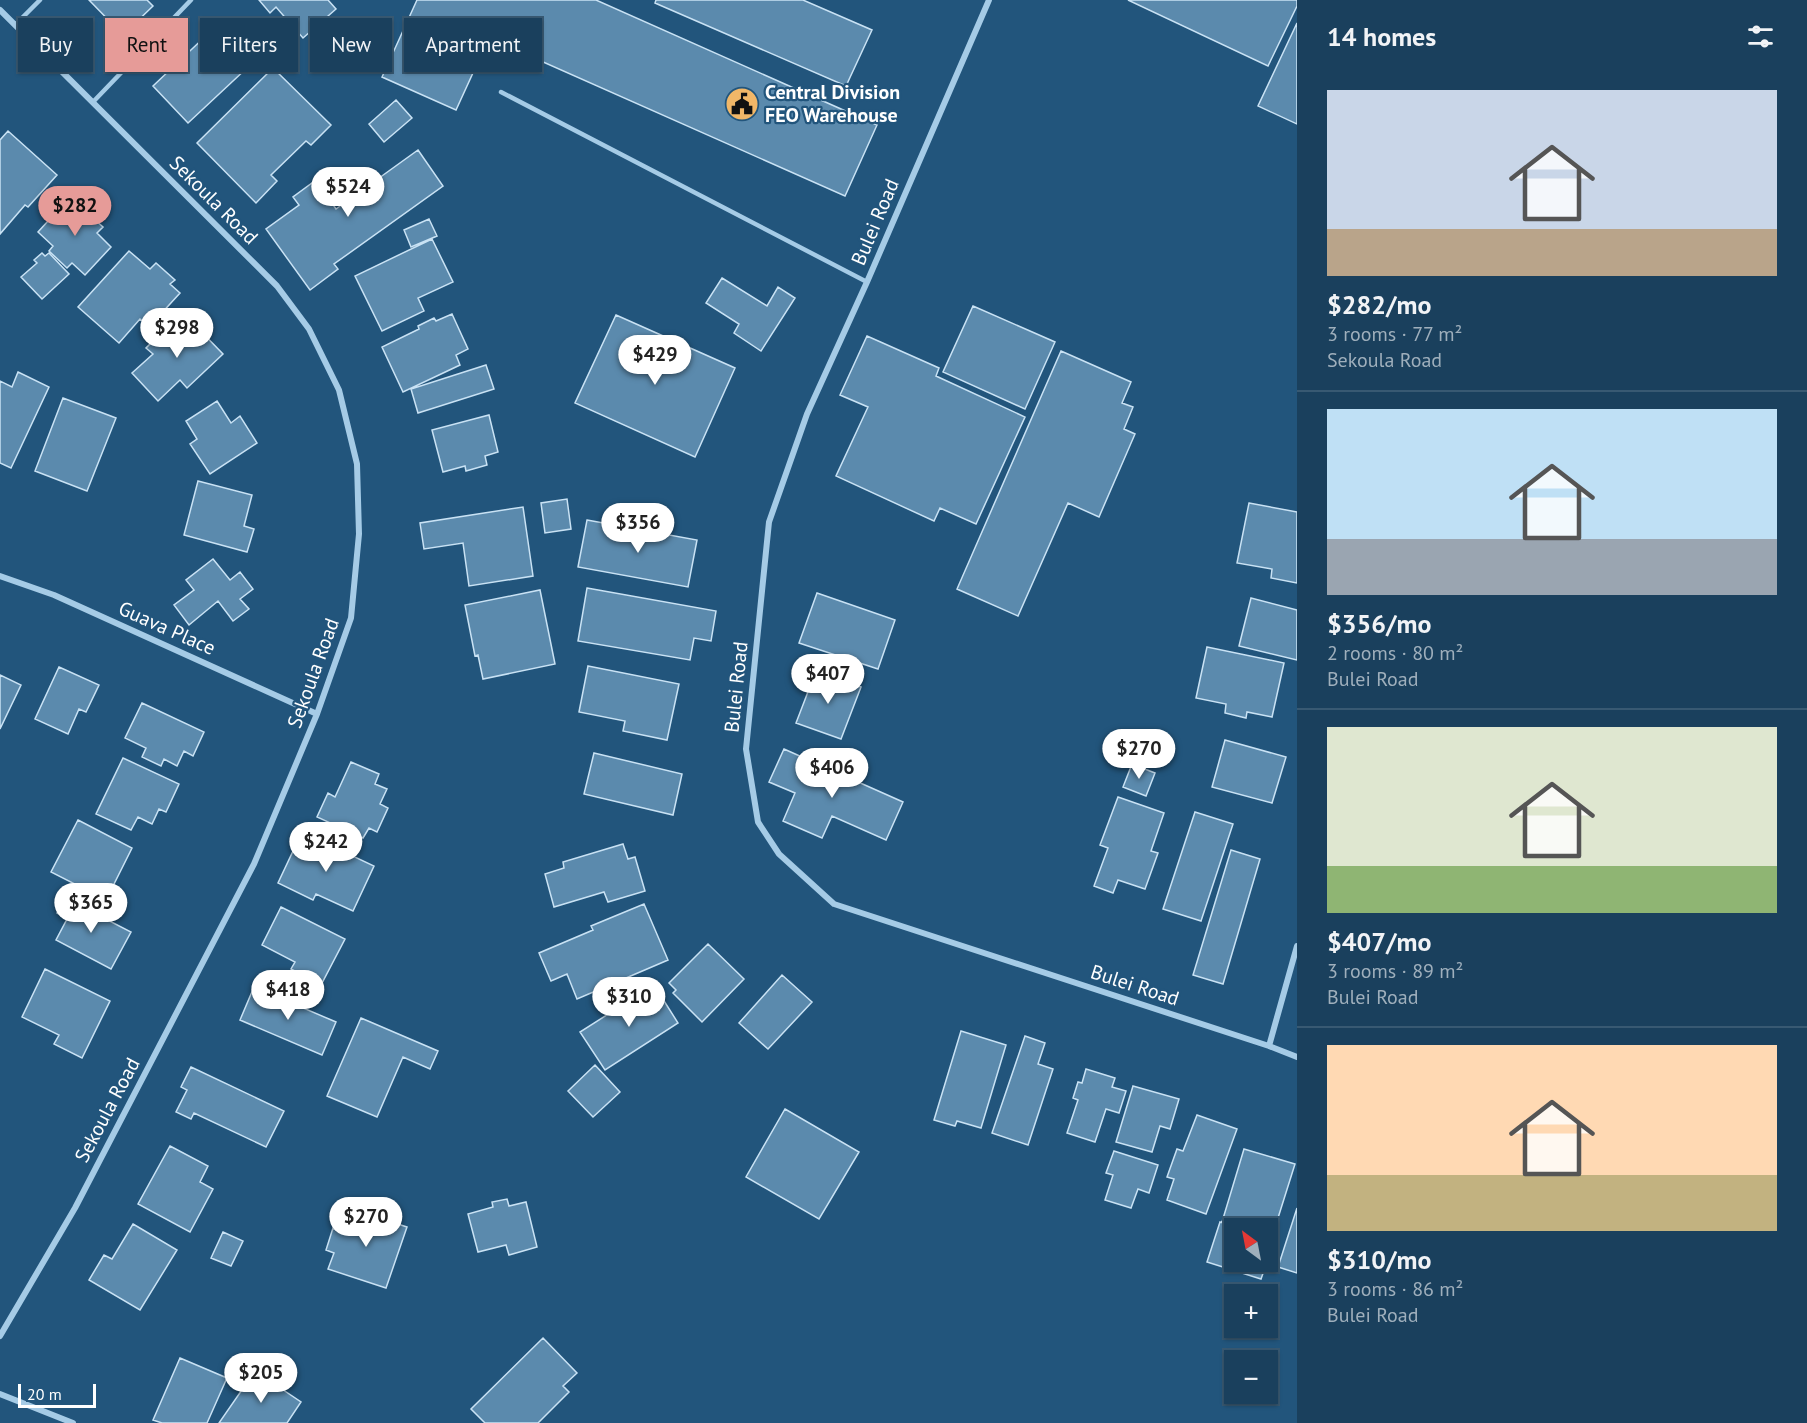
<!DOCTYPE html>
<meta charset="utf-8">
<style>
:root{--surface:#1a405d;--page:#274b66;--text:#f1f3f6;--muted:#9fafbc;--line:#385972;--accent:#e69b98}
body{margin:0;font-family:"PT Sans",sans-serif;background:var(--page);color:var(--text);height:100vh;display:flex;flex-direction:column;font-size:22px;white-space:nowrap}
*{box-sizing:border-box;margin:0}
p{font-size:20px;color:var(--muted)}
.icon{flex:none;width:33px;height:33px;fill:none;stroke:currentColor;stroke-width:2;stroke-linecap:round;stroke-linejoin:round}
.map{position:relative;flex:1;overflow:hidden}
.panel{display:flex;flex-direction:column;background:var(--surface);width:510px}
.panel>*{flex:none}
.banner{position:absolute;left:18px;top:18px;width:570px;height:54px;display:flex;gap:12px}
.needle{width:39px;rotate:328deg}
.buttons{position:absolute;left:1224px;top:1218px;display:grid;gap:12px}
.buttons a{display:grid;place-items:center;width:54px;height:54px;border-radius:0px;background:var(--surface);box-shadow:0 2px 4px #0004,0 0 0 2px var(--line);font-size:30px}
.scale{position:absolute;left:18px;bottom:15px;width:78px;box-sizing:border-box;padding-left:6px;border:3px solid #fff;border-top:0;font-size:16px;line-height:21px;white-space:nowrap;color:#fff;-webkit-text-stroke:4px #22557c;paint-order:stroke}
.price{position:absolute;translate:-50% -51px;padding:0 14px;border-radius:21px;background:#fff;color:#222;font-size:20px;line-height:39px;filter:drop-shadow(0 2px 3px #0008)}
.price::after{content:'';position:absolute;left:50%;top:36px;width:18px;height:14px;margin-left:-9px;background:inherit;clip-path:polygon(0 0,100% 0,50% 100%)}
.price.on{background:var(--accent);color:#111}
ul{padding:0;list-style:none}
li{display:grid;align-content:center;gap:12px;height:318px;padding:0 30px}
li+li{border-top:2px solid var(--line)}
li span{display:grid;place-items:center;height:186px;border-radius:0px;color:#555}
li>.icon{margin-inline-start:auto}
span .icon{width:108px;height:108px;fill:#fffc;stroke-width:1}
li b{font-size:26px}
h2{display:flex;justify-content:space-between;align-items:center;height:72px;padding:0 30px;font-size:26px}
.chip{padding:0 21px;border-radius:0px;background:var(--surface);box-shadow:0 2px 4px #0004,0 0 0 2px var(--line);font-size:21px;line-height:54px}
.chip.on{background:var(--accent);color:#111}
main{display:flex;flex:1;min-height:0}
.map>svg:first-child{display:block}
.building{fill:#5b8aad;stroke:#c9e2f4;stroke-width:1.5}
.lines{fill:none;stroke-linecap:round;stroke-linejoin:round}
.lane{stroke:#a5cbe6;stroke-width:4.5}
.street{stroke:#a5cbe6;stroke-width:6}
.labels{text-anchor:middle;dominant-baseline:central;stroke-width:4.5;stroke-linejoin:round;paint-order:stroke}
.poi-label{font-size:20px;font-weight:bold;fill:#fff;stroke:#22557c;text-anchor:start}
.street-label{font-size:20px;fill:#fff;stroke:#22557c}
</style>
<main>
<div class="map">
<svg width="1297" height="1423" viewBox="0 0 1297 1423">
<rect width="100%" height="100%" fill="#22557c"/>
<path class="building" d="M89 0H147L153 6 123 35Z
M259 0H328L336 9 303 38 276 7 270 13Z
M417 0H596L877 125 845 196 489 38 456 110 382 77Z
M656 0H803L872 30 846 86 655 3Z
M1128 0H1297V6L1268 66Z
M1297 23V124L1258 106Z
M212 30 248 67 188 123 153 86Z
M273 68 331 125 311 145 306 141 271 175 277 181 256 203 197 143Z
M396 100 412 118 384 142 369 124Z
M8 131 57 175 28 207 25 205 0 234V140Z
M418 150 443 186 334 264 338 269 310 290 266 229 299 205 293 197 316 180 336 209Z
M70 197 103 227 97 233 111 247 85 275 72 263 67 268 49 251 53 246 38 232Z
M429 219 437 236 411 247 404 230Z
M432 239 453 282 418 298 424 311 382 331 355 276Z
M129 251 150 269 156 263 175 280 170 284 180 293 149 327 140 319 119 343 78 307Z
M42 253 45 256 49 253 69 274 42 299 21 277 37 263 34 260Z
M722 278 767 306 778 287 795 298 761 351 734 333 739 324 706 303Z
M973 306 1055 342 1025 409 943 372Z
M452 314 468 349 456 355 460 365 403 392 382 347 419 329 418 326 434 318 436 321Z
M616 315 735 368 695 457 575 403Z
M187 317 223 354 187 388 180 380 158 401 132 373 153 354 146 348 164 330 169 335Z
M867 336 939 368 936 376 1025 417 976 524 940 508 934 521 836 476 868 407 840 395Z
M1061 351 1131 382 1122 403 1133 407 1124 429 1135 434 1099 517 1068 503 1018 616 957 589Z
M486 365 494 389 418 413 411 389Z
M18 372 49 387 11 468 0 463V381L12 387Z
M63 398 116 418 87 491 35 471Z
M217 401 231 423 240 416 257 443 210 474 190 444 197 439 186 421Z
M489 415 498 452 485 456 487 465 466 471 465 466 443 472 432 430Z
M198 481 252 495 244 526 254 529 247 552 184 535Z
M567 499 571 529 545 533 541 503Z
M1249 503 1297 512V583L1271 578 1272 569 1237 563Z
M523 507 533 576 469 586 463 543 424 549 420 523Z
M587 520 697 540 688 587 578 567Z
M213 559 230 580 240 572 253 589 240 599 249 609 233 621 218 601 189 625 174 605 194 590 186 580Z
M587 588 716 611 711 641 694 638 690 660 578 641Z
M540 590 555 664 483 679 478 655 475 656 465 605Z
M817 593 895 620 878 669 799 643Z
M1251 598 1297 610V660L1239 646Z
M1207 647 1284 663 1272 717 1247 712 1246 718 1225 713 1226 704 1196 698Z
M588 666 679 684 667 740 623 731 625 721 579 712Z
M59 667 99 685 86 712 79 709 68 734 35 719Z
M816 671 861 687 841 739 796 723Z
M0 675 21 685 0 729Z
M142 703 204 732 193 756 184 751 177 766 164 759 161 766 142 757 146 748 125 738Z
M1225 740 1286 757 1272 803 1212 787Z
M784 749 903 802 886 840 832 816 822 838 783 821 795 793 769 782Z
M594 753 682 774 673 815 584 794Z
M123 758 179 784 166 812 159 809 152 824 138 817 131 830 96 814Z
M351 762 379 774 375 784 387 789 380 804 388 808 377 832 369 828 363 838 317 817 328 793 335 797Z
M1132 764 1155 773 1146 796 1123 787Z
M1118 797 1164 813 1151 851 1158 853 1145 889 1118 880 1113 893 1094 886 1108 848 1100 845Z
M1195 812 1233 824 1201 921 1163 909Z
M78 820 132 848 106 900 51 872Z
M302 832 374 866 353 911 316 894 313 900 278 883Z
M623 844 628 859 635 857 645 891 608 902 604 892 554 907 545 874 564 868 563 862Z
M1231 850 1260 859 1223 984 1193 975Z
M65 898 131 932 111 969 56 940 67 919 57 913Z
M644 904 668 960 577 999 567 974 551 981 539 953 593 930 591 926Z
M281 907 345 939 321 985 291 969 295 962 262 945Z
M708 944 744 979 702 1022 673 993 676 990 669 983Z
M45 969 110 1001 82 1058 54 1044 59 1035 22 1017Z
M782 975 812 1002 768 1049 739 1023Z
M654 985 678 1023 605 1070 580 1032Z
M254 987 336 1022 322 1055 240 1020Z
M361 1018 438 1051 430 1069 403 1057 377 1117 327 1096Z
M961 1031 1006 1045 981 1128 957 1121 955 1126 934 1120Z
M1025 1036 1045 1043 1038 1064 1053 1069 1028 1145 992 1133Z
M595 1065 620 1092 593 1117 568 1091Z
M191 1067 284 1111 266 1147 194 1113 191 1119 176 1112 187 1090 181 1087Z
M1086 1069 1115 1078 1112 1087 1126 1091 1119 1113 1106 1109 1095 1142 1067 1133 1078 1100 1073 1098 1078 1082 1082 1083Z
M1133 1086 1179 1099 1170 1129 1160 1126 1152 1152 1116 1142Z
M785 1109 859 1152 819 1219 746 1177Z
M1197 1115 1237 1129 1206 1214 1167 1200 1174 1179 1167 1177 1177 1149 1183 1151Z
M170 1146 208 1166 200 1182 213 1189 190 1232 138 1204Z
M1244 1149 1295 1164 1272 1237 1268 1236V1228H1242L1222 1222Z
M1114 1151 1158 1165 1149 1193 1138 1189 1131 1208 1105 1200 1113 1175 1106 1173Z
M507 1199 509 1206 526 1202 537 1247 509 1255 506 1245 478 1252 468 1214 493 1207 492 1202Z
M349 1208 407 1227 386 1288 328 1269 334 1253 326 1250 333 1228 341 1231Z
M1297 1208V1273L1278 1267Z
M1220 1222 1241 1228H1234V1262H1267L1261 1279 1207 1262Z
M133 1224 177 1250 140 1310 89 1280 104 1255 112 1259Z
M223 1232 243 1241 231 1266 211 1258Z
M543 1338 577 1373 563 1386 569 1392 538 1423H485L471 1409Z
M180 1358 227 1378 207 1423H162L153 1420Z
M255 1371 301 1402 287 1423H219Z"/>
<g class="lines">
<path class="lane" d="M15 25 40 0
M501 92 867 282
M93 102 191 0"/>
<path class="street" d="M989 0 867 282 807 414 769 522 746 749 758 822 779 854 834 904 1269 1046 1297 1057
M0 10 277 286 309 329 339 390 357 464 359 534 351 618 317 714 254 864 75 1208 0 1336
M0 576 54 595 317 714
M1269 1046 1297 946
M0 1394 73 1423"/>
</g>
<defs>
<g id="civic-disc" transform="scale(1.725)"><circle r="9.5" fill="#f1b768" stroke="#22557c"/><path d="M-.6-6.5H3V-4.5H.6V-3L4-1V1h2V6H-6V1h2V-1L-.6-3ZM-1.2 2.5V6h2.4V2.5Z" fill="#111"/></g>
</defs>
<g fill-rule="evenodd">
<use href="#civic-disc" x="742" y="104"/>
</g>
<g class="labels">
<g class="poi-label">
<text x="765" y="92">Central Division<tspan x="765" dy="23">FEO Warehouse</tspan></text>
</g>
<g class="street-label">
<text transform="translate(214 200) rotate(45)">Sekoula Road</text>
<text transform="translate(875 222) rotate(-67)">Bulei Road</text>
<text transform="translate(167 628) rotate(24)">Guava Place</text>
<text transform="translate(313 673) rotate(-70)">Sekoula Road</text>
<text transform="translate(736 687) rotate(-84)">Bulei Road</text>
<text transform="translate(1135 985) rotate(18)">Bulei Road</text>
<text transform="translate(107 1110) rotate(-62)">Sekoula Road</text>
</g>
</g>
</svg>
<div class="buttons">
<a><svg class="needle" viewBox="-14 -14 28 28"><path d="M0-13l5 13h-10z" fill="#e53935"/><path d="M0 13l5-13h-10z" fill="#9fafbc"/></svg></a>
<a>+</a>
<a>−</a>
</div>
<div class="scale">20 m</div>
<b class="price" style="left:348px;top:218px">$524</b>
<b class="price on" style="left:75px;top:237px">$282</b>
<b class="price" style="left:177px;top:359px">$298</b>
<b class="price" style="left:655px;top:386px">$429</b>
<b class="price" style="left:638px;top:554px">$356</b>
<b class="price" style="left:828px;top:705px">$407</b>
<b class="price" style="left:1139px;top:780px">$270</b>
<b class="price" style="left:832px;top:799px">$406</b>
<b class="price" style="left:326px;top:873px">$242</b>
<b class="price" style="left:91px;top:934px">$365</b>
<b class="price" style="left:288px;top:1021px">$418</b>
<b class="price" style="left:629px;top:1028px">$310</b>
<b class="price" style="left:366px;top:1248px">$270</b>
<b class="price" style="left:261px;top:1404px">$205</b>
<div class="banner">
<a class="chip">Buy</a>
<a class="chip on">Rent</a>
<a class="chip">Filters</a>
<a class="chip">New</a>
<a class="chip">Apartment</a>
</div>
</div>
<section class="panel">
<h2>14 homes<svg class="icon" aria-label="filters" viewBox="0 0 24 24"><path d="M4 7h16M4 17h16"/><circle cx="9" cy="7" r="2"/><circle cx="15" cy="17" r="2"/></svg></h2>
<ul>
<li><span style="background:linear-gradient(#c9d6e8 75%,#b9a48a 0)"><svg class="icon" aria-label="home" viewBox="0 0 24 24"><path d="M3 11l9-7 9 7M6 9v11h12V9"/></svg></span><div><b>$282/mo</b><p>3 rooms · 77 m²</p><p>Sekoula Road</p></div></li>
<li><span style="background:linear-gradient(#bfe0f5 70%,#9aa5b1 0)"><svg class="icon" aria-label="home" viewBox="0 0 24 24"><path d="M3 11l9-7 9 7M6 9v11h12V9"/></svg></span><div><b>$356/mo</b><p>2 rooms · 80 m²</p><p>Bulei Road</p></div></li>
<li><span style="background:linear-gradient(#dfe7d0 75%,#8fb573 0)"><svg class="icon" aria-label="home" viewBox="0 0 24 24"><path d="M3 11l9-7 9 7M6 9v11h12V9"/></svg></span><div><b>$407/mo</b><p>3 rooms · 89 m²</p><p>Bulei Road</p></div></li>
<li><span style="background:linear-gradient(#ffd9b3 70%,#c2b280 0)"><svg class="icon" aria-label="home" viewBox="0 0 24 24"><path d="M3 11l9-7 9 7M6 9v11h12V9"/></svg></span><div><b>$310/mo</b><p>3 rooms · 86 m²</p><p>Bulei Road</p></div></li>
</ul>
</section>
</main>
